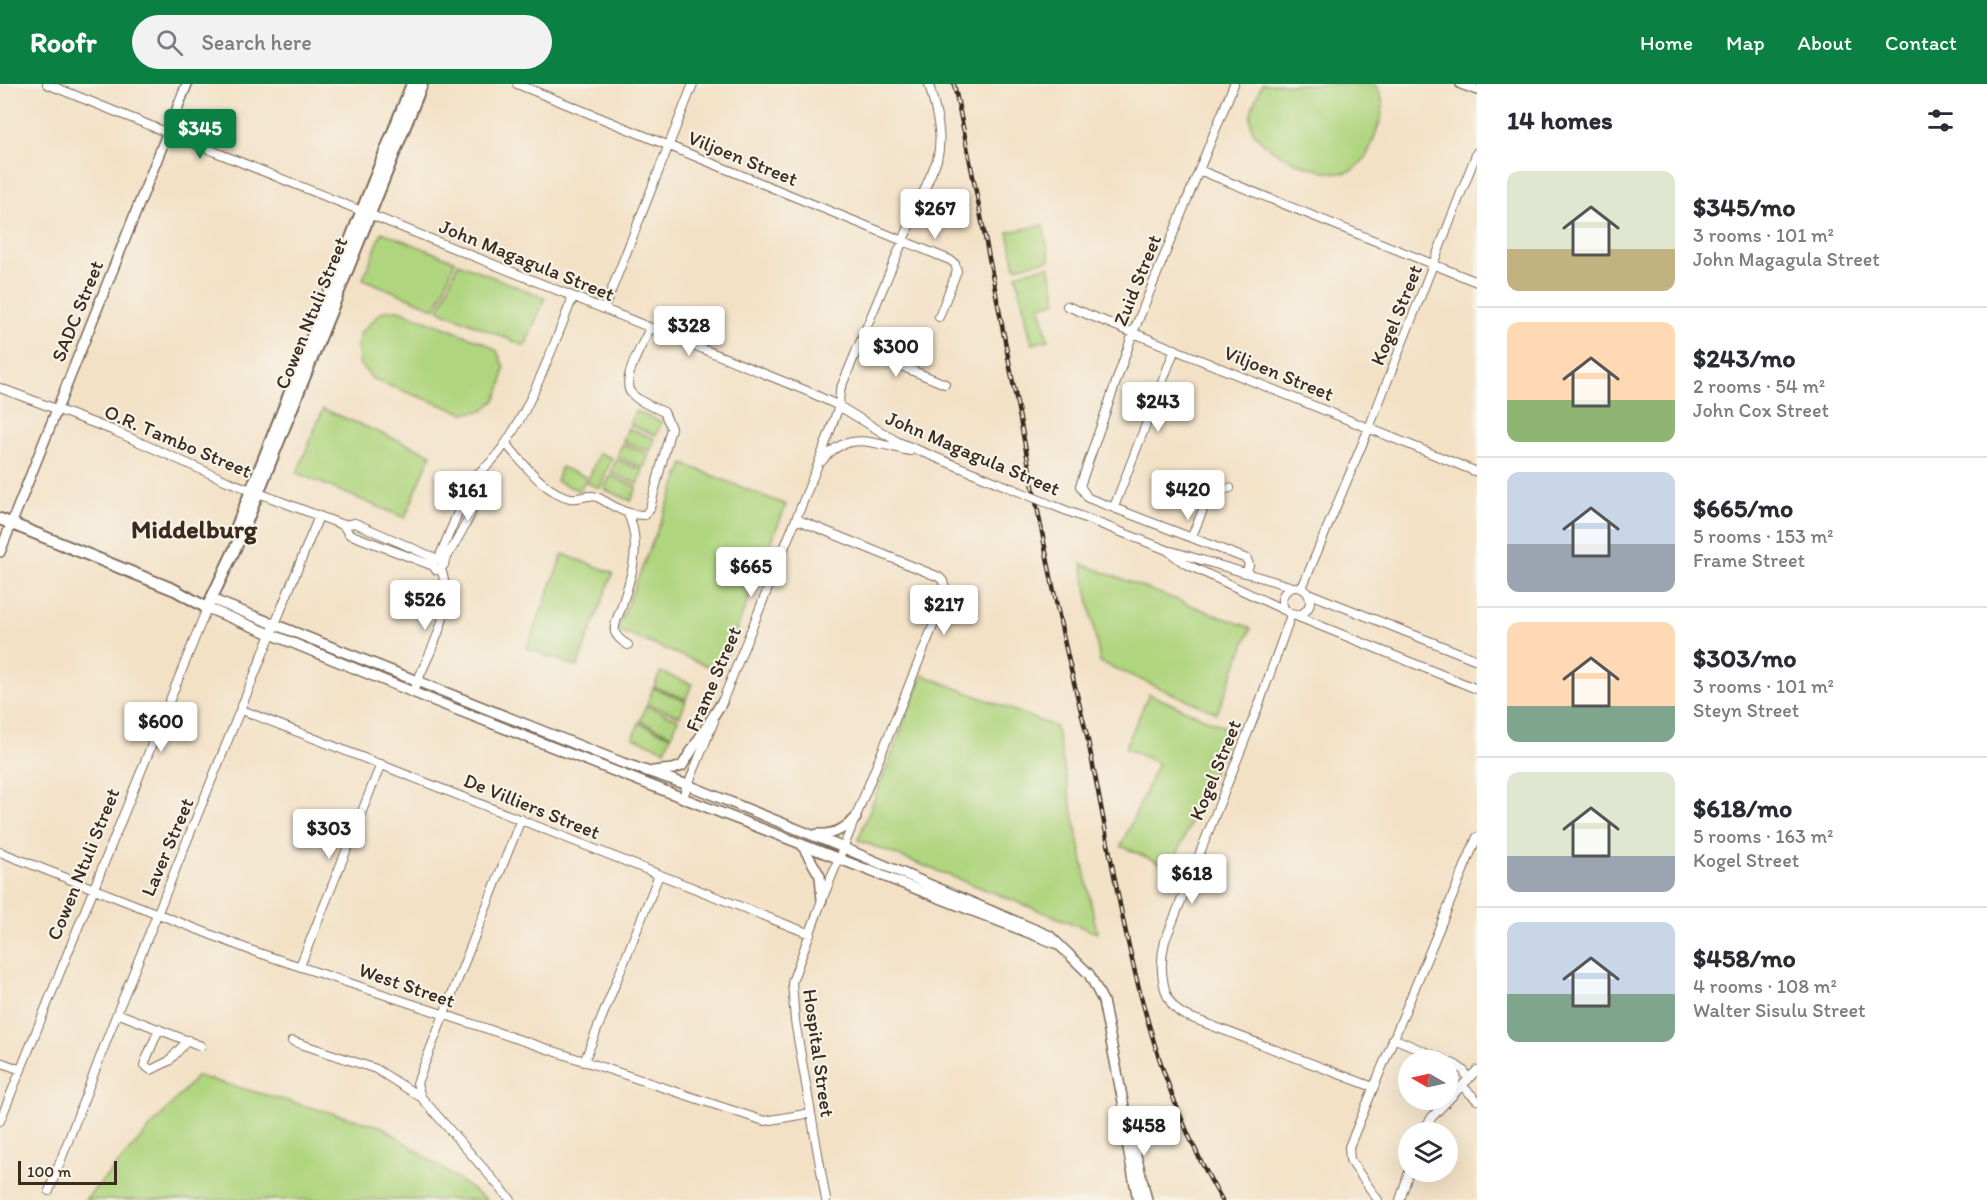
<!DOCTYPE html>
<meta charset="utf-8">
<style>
:root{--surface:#fff;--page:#f2f2f3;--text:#2b2b33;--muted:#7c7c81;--line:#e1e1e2;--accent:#0b8043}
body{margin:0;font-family:Itim,sans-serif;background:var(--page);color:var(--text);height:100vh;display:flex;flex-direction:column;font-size:22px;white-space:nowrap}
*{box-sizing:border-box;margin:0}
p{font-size:20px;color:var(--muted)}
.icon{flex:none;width:33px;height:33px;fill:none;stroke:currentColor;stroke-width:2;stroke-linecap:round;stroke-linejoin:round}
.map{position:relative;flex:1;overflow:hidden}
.details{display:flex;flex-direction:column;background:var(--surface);width:510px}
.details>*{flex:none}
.needle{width:39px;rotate:279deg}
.fabs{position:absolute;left:1398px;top:966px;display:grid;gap:12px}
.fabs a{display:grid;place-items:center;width:60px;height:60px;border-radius:50%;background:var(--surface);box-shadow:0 6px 24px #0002;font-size:30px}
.scale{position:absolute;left:18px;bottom:15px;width:99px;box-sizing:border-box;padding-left:6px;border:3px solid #3b2a1e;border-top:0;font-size:16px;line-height:21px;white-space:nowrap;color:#3b2a1e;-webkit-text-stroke:4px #f7f3e8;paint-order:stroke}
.price{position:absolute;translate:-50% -51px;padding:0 14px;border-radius:6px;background:#fff;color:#222;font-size:20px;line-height:39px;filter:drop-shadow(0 2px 3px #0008)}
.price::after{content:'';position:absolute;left:50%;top:36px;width:18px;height:14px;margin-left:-9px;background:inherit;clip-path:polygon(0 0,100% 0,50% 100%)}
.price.active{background:var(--accent);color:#fff}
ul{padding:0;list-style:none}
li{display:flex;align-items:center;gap:18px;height:150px;padding:0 30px}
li+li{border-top:2px solid var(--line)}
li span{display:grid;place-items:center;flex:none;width:168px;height:120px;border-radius:12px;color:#555}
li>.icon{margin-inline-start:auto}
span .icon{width:72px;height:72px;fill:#fffc;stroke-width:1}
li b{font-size:26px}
h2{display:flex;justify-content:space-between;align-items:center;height:72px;padding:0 30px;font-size:26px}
header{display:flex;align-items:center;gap:36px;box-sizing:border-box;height:84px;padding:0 30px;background:var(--accent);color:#fff}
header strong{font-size:28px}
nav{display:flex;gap:33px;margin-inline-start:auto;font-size:21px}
.search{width:420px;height:54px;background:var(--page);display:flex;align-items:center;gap:15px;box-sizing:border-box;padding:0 21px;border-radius:33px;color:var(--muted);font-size:22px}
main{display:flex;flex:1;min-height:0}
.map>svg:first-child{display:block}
.green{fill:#b0d57f;stroke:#76804e;stroke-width:1.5}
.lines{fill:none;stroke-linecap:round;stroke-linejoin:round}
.minor-casing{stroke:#7b6a59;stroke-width:10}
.major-casing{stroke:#7b6a59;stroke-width:12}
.highway-casing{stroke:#7b6a59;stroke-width:14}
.minor{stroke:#fff;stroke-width:8}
.major{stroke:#fff;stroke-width:9}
.highway{stroke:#fff;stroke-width:10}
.rail-casing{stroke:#3b2a1e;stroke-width:4.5}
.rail{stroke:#f7f3e8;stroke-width:2;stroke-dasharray:7;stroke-linecap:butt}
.minor-bridge-casing{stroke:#7b6a59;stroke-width:10;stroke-linecap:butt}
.minor-bridge{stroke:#fff;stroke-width:8}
.labels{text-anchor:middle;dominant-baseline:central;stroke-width:4.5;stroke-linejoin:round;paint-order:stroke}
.street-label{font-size:20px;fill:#3b2a1e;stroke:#f7f3e8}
.district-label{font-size:26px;font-weight:bold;fill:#3b2a1e;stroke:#f7f3e8}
</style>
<header>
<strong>Roofr</strong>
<div class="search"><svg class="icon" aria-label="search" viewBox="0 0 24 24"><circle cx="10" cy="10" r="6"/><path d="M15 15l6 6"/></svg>Search here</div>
<nav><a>Home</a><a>Map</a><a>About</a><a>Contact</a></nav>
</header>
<main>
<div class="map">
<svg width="1477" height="1116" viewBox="0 0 1477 1116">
<rect width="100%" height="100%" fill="#f7f3e8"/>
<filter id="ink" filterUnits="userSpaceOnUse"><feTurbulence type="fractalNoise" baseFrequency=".0167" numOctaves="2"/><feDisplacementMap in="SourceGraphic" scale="12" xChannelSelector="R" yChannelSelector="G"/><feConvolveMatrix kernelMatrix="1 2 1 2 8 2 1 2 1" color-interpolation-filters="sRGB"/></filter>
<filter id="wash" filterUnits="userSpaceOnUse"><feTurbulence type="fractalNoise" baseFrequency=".008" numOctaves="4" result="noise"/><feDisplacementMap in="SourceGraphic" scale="24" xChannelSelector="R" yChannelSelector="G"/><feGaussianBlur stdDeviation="1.35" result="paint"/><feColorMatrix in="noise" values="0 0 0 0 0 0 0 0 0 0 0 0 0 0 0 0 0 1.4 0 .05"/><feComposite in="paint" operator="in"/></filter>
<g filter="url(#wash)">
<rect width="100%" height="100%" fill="#f3e1c6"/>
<path class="green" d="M1262 0H1374C1386 14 1384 27 1378 43 1372 59 1368 77 1352 86 1331 98 1259 68 1252 44 1247 29 1257 14 1262 0Z
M1043 141 1050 176 1015 183 1008 148Z
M382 148 455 177 436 225 363 195Z
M458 179 545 214 525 262 439 226Z
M1049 182 1057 217 1040 222 1048 256 1032 260 1016 190Z
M399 226 485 259 497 267 504 283 502 299 496 315 483 327 463 329 374 296 360 281 357 262 360 249 383 227Z
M323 325 431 370 405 434 297 389Z
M635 327 662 338 656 351 630 341Z
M628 344 655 355 650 367 623 357Z
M622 360 649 370 644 384 617 373Z
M599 369 612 374 600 404 587 399Z
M616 376 643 386 638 400 611 389Z
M684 380 786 421 720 587 617 546Z
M561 383 586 393 580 407 556 397Z
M610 392 637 403 631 417 604 405Z
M563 470 613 489 577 583 527 564Z
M1082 480 1251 544 1217 629 1100 578Z
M660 588 692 600 686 615 654 603Z
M923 591 1056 643 1097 849 858 756Z
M653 604 686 617 680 632 647 620Z
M1149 610 1231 646 1171 784 1121 762 1158 679 1125 664Z
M646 622 678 635 672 651 640 637Z
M639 639 671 652 665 666 633 653Z
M197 992 383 1043 487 1116H85Z"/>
</g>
<g filter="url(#ink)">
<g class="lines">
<g class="minor-casing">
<path id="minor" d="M47 0 807 307 839 322 898 358 1018 407
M517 0 950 176 955 180 957 187 939 233
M1234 0 1133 249 1080 402 1088 414 1247 475 1249 481 1246 489
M1199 86 1477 198
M1067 222 1477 388
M604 225 693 0
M857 264 945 300
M0 304 112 346 227 397 319 432 343 441 355 439 435 474
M506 360C524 379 543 408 570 414 580 416 587 409 597 413 613 421 626 432 645 431L650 424 671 344 664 328C653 323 639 318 631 309 620 296 644 258 650 244
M822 377C847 345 876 360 910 367
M1052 421 1167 466 1184 479 1284 526
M1114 423 1175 265
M796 435 939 493 943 497 946 510 822 816 792 898 795 937 826 1116
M343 441 349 450 431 481
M1192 452 1210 409 1230 404
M1171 467 1293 503
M439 474 444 481 436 486 431 479 439 474 473 392C515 372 555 257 573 213
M444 479C458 452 483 418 482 387
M1282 517a14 14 0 1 1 28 0a14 14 0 1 1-28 0Z
M1302 504 1369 344 1477 68
M1308 509 1477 576
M1291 531 1258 623 1165 857C1159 880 1160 918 1184 931L1373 1003
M1296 532 1477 605
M628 561C623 558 617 554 615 548 613 540 620 529 622 521 632 491 642 460 628 430
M415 603C431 563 456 528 441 485
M720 623 817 383 839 322 840 306 937 76C944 50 935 25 929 0
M242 626 810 850
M683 713 714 637
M0 768 250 866 755 1034 765 1037 811 1029
M300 882 381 680
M117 929 201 962
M159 945 145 978 144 981 151 986 169 977 188 956
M1393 954 1456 981 1464 987 1468 996
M292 957 376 985 419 1012
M0 978 21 986
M584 978 659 791
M1462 1002 1477 1016
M0 1037 207 524
M1422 1048 1432 1033 1477 986
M49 1107 117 929 319 432
M511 1116 421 1013 417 999 521 735
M1378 1116 1350 1076 1349 1063 1477 753
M1400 1116 1409 1088"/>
</g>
<g class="major-casing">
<path id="major" d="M1461 0 1477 6
M0 468 187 0
M211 515 623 679 688 701 844 764 1050 852 1089 890 1103 917 1126 1033 1128 1065 1138 1116
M207 524 437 618 1055 859
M653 687 673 685 682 682 722 618
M817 750C834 751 844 745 856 734
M802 761 820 792 822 816
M1130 1046 1147 1116"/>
</g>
<g class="highway-casing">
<path id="highway" d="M0 435 175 506 207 524 240 454 422 0
M237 442 412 0"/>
</g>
<use href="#minor" class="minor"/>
<use href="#major" class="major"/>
<use href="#highway" class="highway"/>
<g class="rail-casing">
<path id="rail" d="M954 0C993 183 1024 367 1063 551 1070 584 1079 618 1087 652 1120 810 1138 974 1222 1116"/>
</g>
<use href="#rail" class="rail"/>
<g class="minor-bridge-casing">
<path id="minor-bridge" d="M1018 407 1052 421"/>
</g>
<use href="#minor-bridge" class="minor-bridge"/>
</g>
</g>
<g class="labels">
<g class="street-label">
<text transform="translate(743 74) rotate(22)">Viljoen Street</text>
<text transform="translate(527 176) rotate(22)">John Magagula Street</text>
<text transform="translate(1137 196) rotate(-68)">Zuid Street</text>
<text transform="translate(77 227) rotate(-68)">SADC Street</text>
<text transform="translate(311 229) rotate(-68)">Cowen Ntuli Street</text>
<text transform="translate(1396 231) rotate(-68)">Kogel Street</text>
<text transform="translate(1279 289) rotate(22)">Viljoen Street</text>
<text transform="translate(178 357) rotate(23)">O.R. Tambo Street</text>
<text transform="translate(973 369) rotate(23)">John Magagula Street</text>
<text transform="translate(713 595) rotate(-67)">Frame Street</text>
<text transform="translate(1215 686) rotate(-68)">Kogel Street</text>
<text transform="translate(532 722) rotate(22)">De Villiers Street</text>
<text transform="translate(167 763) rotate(-67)">Laver Street</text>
<text transform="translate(83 780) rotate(-68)">Cowen Ntuli Street</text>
<text transform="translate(407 901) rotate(19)">West Street</text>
<text transform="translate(819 969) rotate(82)">Hospital Street</text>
</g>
<g class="district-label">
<text x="194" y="445">Middelburg</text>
</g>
</g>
</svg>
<div class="fabs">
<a><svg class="needle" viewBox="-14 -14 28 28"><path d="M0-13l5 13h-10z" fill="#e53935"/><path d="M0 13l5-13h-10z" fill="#7c7c81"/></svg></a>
<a><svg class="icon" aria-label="layers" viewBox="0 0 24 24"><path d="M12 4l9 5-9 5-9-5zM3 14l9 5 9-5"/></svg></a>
</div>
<div class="scale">100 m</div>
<b class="price active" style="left:200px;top:76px">$345</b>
<b class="price" style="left:935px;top:156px">$267</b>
<b class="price" style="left:689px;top:273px">$328</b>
<b class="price" style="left:896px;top:294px">$300</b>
<b class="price" style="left:1158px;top:349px">$243</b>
<b class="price" style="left:1188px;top:437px">$420</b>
<b class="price" style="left:468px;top:438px">$161</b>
<b class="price" style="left:751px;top:514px">$665</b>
<b class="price" style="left:425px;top:547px">$526</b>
<b class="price" style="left:944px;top:552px">$217</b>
<b class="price" style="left:161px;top:669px">$600</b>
<b class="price" style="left:329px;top:776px">$303</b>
<b class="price" style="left:1192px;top:821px">$618</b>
<b class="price" style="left:1144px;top:1073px">$458</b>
</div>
<section class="details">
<h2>14 homes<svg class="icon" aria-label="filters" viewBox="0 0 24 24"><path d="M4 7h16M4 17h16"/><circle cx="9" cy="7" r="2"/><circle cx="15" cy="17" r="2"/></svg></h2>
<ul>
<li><span style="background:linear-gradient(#dfe7d0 65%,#c2b280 0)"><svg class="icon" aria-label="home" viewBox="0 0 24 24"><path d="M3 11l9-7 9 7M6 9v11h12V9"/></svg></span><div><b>$345/mo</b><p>3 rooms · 101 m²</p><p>John Magagula Street</p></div></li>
<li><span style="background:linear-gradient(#ffd9b3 65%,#8fb573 0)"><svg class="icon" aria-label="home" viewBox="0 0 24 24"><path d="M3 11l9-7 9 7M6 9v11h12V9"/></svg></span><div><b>$243/mo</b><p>2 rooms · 54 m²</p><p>John Cox Street</p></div></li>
<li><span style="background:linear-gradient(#c9d6e8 60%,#9aa5b1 0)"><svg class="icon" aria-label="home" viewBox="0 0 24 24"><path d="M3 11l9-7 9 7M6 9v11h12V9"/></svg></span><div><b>$665/mo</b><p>5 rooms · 153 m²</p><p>Frame Street</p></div></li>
<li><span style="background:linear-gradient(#ffd9b3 70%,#7fa58c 0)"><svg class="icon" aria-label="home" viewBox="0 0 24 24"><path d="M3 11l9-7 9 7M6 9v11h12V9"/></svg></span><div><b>$303/mo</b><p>3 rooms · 101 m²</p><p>Steyn Street</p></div></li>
<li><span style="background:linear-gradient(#dfe7d0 70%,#9aa5b1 0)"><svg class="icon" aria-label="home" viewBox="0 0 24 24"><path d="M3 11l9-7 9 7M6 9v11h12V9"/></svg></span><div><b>$618/mo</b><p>5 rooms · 163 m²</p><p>Kogel Street</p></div></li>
<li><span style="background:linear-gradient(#c9d6e8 60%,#7fa58c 0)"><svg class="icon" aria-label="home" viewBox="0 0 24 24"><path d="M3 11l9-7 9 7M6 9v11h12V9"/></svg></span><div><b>$458/mo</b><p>4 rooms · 108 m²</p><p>Walter Sisulu Street</p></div></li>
</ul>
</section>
</main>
